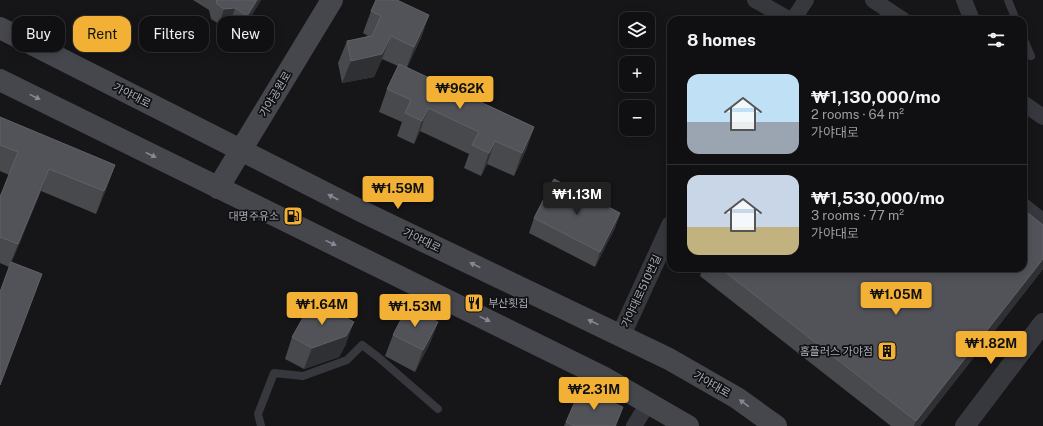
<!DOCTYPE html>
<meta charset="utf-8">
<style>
:root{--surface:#101012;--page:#1e1e20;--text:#f1f3f6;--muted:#9c9d9f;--line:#303032;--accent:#f2b134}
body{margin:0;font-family:"Public Sans","Noto Sans KR",sans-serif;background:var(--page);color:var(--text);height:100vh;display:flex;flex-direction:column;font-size:15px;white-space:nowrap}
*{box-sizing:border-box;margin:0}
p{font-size:13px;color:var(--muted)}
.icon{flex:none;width:22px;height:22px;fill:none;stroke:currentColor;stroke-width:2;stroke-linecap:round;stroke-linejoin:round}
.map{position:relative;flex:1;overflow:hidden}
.sheet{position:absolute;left:667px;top:16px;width:360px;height:256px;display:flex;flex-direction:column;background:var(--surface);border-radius:12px;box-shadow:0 2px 10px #0003,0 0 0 1px var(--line)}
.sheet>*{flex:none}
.hud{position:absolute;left:12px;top:16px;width:380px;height:36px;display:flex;gap:8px}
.fabs{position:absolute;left:619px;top:12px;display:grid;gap:8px}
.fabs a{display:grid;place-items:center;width:36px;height:36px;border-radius:8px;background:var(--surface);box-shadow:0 2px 10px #0003,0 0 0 1px var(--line);font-size:20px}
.price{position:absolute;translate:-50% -34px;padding:0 9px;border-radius:4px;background:var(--accent);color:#111;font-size:13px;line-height:26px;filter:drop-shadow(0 1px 2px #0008)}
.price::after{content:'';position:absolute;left:50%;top:24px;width:12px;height:9px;margin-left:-6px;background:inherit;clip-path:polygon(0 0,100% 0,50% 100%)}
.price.current{background:#222;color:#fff}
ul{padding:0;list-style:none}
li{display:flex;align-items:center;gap:12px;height:100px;padding:0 20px}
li+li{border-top:1px solid var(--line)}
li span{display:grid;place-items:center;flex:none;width:112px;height:80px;border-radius:12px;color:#555}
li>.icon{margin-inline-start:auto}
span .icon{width:48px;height:48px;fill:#fffc;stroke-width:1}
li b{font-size:17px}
h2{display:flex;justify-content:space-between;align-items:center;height:48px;padding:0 20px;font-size:17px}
.chip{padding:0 14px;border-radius:12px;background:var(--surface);box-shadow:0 2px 10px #0003,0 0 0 1px var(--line);font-size:14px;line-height:36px}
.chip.current{background:var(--accent);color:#111}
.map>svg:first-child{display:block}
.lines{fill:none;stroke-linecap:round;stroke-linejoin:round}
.service{stroke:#37383d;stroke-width:8}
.minor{stroke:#37383d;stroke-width:16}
.tertiary{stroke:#37383d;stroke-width:20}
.secondary{stroke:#45474d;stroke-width:22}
.wall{fill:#47494d}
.shaded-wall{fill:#2f3033}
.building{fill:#525359;stroke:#5f6168}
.oneway{fill:#858993}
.labels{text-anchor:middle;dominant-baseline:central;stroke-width:3.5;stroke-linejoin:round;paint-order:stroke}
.street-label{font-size:11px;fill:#a8adb8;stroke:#111113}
.poi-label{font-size:11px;fill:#a8adb8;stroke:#111113;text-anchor:end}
</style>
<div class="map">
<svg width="1043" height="426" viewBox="0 0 1043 426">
<rect width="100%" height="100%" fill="#161618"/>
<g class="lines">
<path class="service" d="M1008 0 1016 20
M1023 37 1031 56
M261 426 258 414 274 373 303 376 347 360 362 345 378 357 438 409"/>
<path class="minor" d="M755 0 790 20
M873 0 903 20
M964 0 972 20
M793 20 806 0
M1023 103 1043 117
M634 426 649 402"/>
<path class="tertiary" d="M1023 208 1043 224
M621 335 671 226
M965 426 1043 323"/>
<path class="secondary" d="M0 28 361 211 669 359 737 398 776 426
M0 80 603 377 688 426
M218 188 332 0"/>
</g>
<path class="wall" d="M193 0H261L242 31 230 23 219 24 211 19 209 10Z
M371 11 429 15 421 38 407 67 534 127 526 150 514 176 487 164 481 176 464 168 469 154 420 131 414 144 397 136 402 122 379 112 387 89 398 66 382 59 374 77 342 83 338 63 347 41 368 36 363 33Z
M0 117 115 165 107 187 96 214 41 191 9 267 0 263V197L9 175 0 171Z
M620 213 615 228 595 267 529 233 534 218Z
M703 268H1023L1043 269 920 426H891L700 276Z
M438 322 430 343 415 372 385 356 393 335Z
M292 337 346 344 339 357 304 369 285 359Z
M623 407 616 426H564L566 422Z"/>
<path class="shaded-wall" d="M257 0H261L242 31 247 16Z
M235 8 230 23 219 24 224 9Z
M429 15 421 38 406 70 414 47Z
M391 36 382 59 374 77 342 83 351 61Z
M428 108 420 131 414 144 422 121Z
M534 127 526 150 514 176 522 153Z
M495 141 487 164 481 176 489 153Z
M115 165 107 187 96 214 104 191Z
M49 169 41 191 10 267 18 244Z
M620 213 615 228 595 267 600 252Z
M1043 259V269L920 426H914L916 421Z
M354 322 346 344 339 357 304 369 312 348Z
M438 322 430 343 415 372 423 350Z
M623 407 616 426H615Z"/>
<path class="building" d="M216 0H257L247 16 235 8 224 9 217 4Z
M376 0H397L429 15 414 47 391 36 382 54 351 61 347 41 372 36 381 16 371 11Z
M399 64 534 127 522 153 495 141 489 153 472 145 479 132 428 108 422 121 405 113 411 100 387 89Z
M0 117 115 165 104 191 49 169 18 244 0 237V197L18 152 0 145Z
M554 179 620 213 600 252 534 218Z
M1023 209 1043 225V259L916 421 720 268H1023Z
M11 262 42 274 0 385V292Z
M313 300 354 322 346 336 312 348 292 337Z
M408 306 438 322 423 350 393 335Z
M581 388 623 407 615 426H575L566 422Z"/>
<defs><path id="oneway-solid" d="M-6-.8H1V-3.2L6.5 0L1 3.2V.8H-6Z"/></defs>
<g class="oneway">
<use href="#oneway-solid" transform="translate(35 97) rotate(26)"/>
<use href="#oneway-solid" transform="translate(151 155) rotate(26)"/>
<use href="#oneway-solid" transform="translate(333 197) rotate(-153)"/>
<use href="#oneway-solid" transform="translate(331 243) rotate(26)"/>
<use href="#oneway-solid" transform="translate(475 265) rotate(-154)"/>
<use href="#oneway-solid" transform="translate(485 319) rotate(26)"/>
<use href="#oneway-solid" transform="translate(593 322) rotate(-154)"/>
<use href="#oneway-solid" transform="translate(744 403) rotate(-144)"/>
</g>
<defs>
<g id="fuel-square" transform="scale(1)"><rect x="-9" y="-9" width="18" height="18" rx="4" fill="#f2b134" stroke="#111113"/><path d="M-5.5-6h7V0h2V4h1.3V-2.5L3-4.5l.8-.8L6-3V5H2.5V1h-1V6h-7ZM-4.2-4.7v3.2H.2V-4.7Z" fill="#111"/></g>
<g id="restaurant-square" transform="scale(1)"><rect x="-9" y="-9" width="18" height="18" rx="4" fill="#f2b134" stroke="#111113"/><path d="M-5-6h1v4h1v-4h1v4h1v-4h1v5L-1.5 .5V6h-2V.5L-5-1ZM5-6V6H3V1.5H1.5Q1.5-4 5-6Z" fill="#111"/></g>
<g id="building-square" transform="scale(1)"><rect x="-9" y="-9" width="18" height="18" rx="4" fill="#f2b134" stroke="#111113"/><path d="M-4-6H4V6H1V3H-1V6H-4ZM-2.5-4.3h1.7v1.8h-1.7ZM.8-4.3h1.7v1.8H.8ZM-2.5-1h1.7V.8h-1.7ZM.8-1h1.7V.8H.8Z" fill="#111"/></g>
</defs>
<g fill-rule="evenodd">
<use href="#fuel-square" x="293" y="216"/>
<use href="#restaurant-square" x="474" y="303"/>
<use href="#building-square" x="887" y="351"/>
</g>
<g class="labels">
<g class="street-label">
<text transform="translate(275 94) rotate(-59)">가야공원로</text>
<text transform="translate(132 95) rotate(27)">가야대로</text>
<text transform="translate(422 240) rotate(26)">가야대로</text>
<text transform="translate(641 291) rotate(-65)">가야대로510번길</text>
<text transform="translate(712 384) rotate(30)">가야대로</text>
</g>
<g class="poi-label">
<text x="279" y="216">대명주유소</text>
<text x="488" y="303" text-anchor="start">부산횟집</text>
<text x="873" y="351">홈플러스 가야점</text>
</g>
</g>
</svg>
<div class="fabs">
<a><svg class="icon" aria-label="layers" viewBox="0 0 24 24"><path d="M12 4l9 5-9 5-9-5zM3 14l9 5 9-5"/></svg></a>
<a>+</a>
<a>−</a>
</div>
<b class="price" style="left:460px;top:110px">₩962K</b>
<b class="price" style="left:398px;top:210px">₩1.59M</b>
<b class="price current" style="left:577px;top:216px">₩1.13M</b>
<b class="price" style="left:896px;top:316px">₩1.05M</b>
<b class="price" style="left:322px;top:326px">₩1.64M</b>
<b class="price" style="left:415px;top:328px">₩1.53M</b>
<b class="price" style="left:991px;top:365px">₩1.82M</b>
<b class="price" style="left:594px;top:411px">₩2.31M</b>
<div class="hud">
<a class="chip">Buy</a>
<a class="chip current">Rent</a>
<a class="chip">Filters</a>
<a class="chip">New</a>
</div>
<section class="sheet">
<h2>8 homes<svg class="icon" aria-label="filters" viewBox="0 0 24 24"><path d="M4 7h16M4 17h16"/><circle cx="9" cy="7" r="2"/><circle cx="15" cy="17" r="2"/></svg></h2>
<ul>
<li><span style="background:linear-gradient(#bfe0f5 60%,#9aa5b1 0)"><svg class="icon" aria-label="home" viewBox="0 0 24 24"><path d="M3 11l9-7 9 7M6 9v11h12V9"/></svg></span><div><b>₩1,130,000/mo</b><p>2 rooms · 64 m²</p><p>가야대로</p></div></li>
<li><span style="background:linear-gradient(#c9d6e8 65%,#c2b280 0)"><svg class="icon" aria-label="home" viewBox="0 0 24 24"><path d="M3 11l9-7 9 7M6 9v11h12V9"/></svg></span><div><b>₩1,530,000/mo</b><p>3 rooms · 77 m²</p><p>가야대로</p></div></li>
</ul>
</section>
</div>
